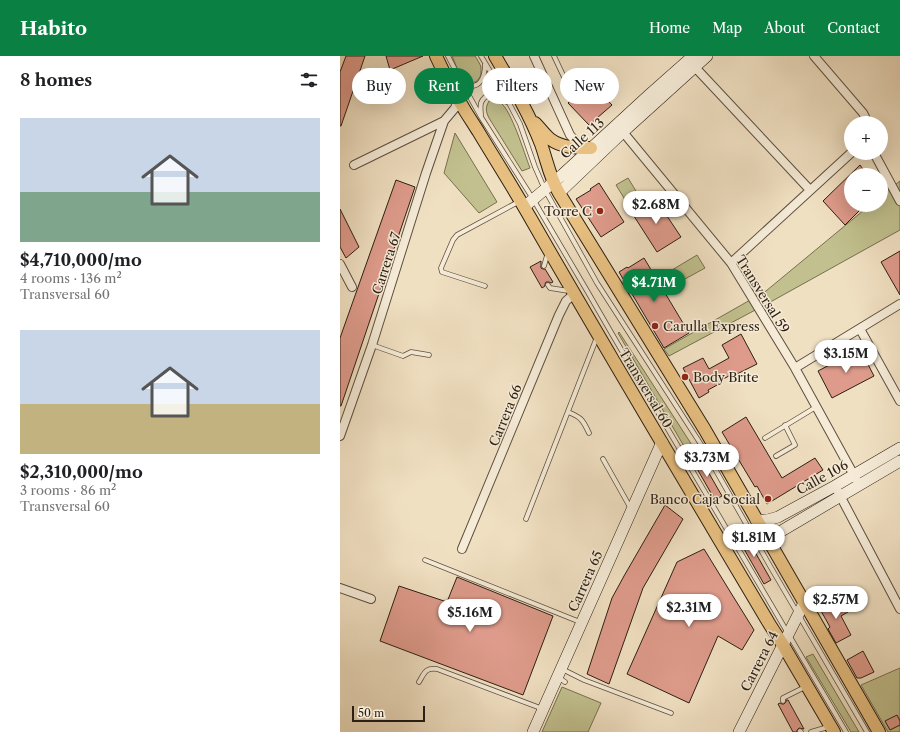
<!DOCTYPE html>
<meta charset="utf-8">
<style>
:root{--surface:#fff;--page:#f2f2f2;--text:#202124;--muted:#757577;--accent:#0b8043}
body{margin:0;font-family:"Libre Caslon Text",serif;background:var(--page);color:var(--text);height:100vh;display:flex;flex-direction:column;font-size:15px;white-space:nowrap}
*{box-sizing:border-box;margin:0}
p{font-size:13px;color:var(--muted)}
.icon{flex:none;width:22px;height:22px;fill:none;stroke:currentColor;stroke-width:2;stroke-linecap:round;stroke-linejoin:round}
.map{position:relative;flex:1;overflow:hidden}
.side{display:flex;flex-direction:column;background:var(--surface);width:340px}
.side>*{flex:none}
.top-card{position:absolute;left:12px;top:12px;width:380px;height:36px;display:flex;gap:8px}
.buttons{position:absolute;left:504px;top:60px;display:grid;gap:8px}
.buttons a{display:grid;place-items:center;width:44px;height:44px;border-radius:50%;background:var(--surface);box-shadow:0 4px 16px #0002;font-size:20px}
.scale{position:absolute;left:12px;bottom:10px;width:73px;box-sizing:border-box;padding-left:4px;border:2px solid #2c1f13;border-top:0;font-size:11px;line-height:14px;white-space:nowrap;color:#2c1f13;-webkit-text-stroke:3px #f5ebd7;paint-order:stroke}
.price{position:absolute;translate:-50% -34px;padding:0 9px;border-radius:14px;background:#fff;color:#222;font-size:13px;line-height:26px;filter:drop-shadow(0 1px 2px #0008)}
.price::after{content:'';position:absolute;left:50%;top:24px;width:12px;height:9px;margin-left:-6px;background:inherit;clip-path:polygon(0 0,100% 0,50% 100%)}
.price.on{background:var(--accent);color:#fff}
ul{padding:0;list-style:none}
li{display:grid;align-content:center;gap:8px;height:212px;padding:0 20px}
li span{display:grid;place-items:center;height:124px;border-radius:0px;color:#555}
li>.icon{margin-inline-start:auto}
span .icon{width:72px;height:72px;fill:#fffc;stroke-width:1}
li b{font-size:17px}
h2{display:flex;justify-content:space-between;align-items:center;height:48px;padding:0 20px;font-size:17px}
.chip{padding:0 14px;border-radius:18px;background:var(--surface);box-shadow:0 4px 16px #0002;font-size:14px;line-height:36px}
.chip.on{background:var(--accent);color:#fff}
header{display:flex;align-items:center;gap:24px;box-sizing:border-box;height:56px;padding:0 20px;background:var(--accent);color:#fff}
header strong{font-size:19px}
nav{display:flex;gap:22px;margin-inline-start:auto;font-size:14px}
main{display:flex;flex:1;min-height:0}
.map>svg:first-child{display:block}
.green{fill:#c1c08e;stroke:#767050}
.building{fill:#de9b8b;stroke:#2c1f13}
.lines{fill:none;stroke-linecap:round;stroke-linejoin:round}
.lane-casing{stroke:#5d4f3f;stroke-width:5.5}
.street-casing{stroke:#5d4f3f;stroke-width:10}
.secondary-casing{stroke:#2c1f13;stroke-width:12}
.primary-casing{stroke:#2c1f13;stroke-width:14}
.lane{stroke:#f5ebd7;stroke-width:4}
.street{stroke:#f5ebd7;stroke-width:8}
.secondary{stroke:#f5ebd7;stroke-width:11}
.primary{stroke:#e8c081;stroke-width:12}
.poi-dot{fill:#8f2418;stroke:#f5ebd7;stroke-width:1.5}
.labels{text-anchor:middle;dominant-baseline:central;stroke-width:3;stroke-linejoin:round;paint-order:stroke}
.street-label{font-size:13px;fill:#2c1f13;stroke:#f5ebd7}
.poi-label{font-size:13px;fill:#2c1f13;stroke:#f5ebd7;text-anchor:end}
</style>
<header>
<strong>Habito</strong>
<nav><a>Home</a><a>Map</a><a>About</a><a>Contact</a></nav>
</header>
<main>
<section class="side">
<h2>8 homes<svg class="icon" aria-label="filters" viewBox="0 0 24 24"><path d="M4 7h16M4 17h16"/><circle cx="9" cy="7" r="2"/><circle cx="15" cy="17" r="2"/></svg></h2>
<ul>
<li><span style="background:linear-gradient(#c9d6e8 60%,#7fa58c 0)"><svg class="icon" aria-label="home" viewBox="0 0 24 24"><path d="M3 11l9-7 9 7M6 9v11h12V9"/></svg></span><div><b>$4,710,000/mo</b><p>4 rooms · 136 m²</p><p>Transversal 60</p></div></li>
<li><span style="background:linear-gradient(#c9d6e8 60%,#c2b280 0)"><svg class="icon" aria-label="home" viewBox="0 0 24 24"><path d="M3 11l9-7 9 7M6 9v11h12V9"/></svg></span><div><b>$2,310,000/mo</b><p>3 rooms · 86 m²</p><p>Transversal 60</p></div></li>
</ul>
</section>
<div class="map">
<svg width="560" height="676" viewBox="0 0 560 676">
<rect width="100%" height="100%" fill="#f0e0c2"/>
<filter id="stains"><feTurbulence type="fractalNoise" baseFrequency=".005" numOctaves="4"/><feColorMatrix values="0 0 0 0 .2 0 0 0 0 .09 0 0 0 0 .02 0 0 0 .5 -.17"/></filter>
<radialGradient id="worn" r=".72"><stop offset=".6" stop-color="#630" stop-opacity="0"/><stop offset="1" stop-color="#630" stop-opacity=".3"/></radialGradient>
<path class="green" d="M112 0H135C137 3 140 8 141 11 141 13 141 16 141 18 138 29 128 29 122 20 117 15 115 6 112 0Z
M154 44C155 45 159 46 160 46 172 55 184 97 190 112L182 115 149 62C146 56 145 52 149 45Z
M115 77 157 146 139 157 104 117Z
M288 122 304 148 292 155 276 129Z
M560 125V174L434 244 329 300 324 293 426 235 530 149H541V140Z
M357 199 365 212 334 229 327 217Z
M279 276 359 400 352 404 278 277Z
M473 598 519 676H511L466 601Z
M560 612V676H548L521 629Z
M222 631 261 647 248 676H202Z"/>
<path class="building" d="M6 0H25L1 70H0V16Z
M46 0H83L50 14Z
M250 26 272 49 249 69 228 47Z
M520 109 527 119H511V149H525L505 169 483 145Z
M56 124 75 131 1 350H0V282Z
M259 127 284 166 261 181 236 143 251 134 250 133Z
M315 142 341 181 317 196 292 157Z
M0 153 19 191 6 202 0 191Z
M560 195V239L541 206Z
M304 202 349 277 324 292 279 216 287 211 288 212Z
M201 205V212L203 213H205L213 226 211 227 209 226H206L205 228V230L202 232 190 211Z
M401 278 417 308 397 318 396 316 378 326 379 328 368 334 369 336 359 342 343 312 363 302 369 313 389 302 382 289Z
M520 293 534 320 492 342 478 315Z
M406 361 442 422 475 402 483 414 427 448 417 430 415 431 382 376Z
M359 400 382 440 375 444 352 404Z
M325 449 343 463 303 532 269 628 247 618 272 542 284 520Z
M403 475 431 524 424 528 396 479Z
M364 493 391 537 414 574 402 594 378 580 349 647 287 618 337 506Z
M117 521 213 560 183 639 40 585 59 530 107 546Z
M500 542 508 556 501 560 511 579 496 587 488 573 490 571 480 553Z
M523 595 534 616 521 622H517L507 604Z
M446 644H448L464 673 459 672 457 674V676H453L438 648 440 647 442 648H444L446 646Z
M557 659 560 665V669L550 674 545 665Z"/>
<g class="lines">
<g class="lane-casing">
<path id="lane" d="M108 0 122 27 141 61 193 143 246 233 272 278 506 676
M141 0 169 47 180 68 195 111 205 134 257 227 362 390 430 510 527 676
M214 0 231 36
M122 28C139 35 145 23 145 8
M141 60C141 56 140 51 141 47 144 39 152 37 159 40 162 41 165 44 167 46
M204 210 208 196
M208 229 210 232 229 235
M145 230 102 216 101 212 113 184 117 179 180 145
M32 289 63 300 71 296 89 299
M228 356C241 361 243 364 249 377
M425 382 476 351
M436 400 455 389 445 369
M263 403 290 451
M186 463 257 281
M85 504 240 566
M222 613 244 624 331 657
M218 621 225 626
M79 626C85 616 85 612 97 613L203 653
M443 645V642L465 631
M460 675 461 676
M471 676 488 671"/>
</g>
<g class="street-casing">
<path id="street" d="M194 0 230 79 239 89 244 92
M474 0 523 57 528 67
M352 8 470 134
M283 76 391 207 455 312 516 423
M534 97 560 145
M14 109 104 65
M391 207 511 97
M0 208 12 231
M520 273 560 345
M455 312 560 248
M0 380 32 289 86 117 104 65 115 52 118 44
M495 430 560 553
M122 493 219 259 226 245 234 238
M0 532 31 543"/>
</g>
<g class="secondary-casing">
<path id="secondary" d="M219 137 283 76 367 0
M184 151 222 119 309 39 353 0
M416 464C424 465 430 464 438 461L495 430 560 392
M431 490 435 480 438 477 560 405
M193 676 322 386
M399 676 464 547"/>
</g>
<g class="primary-casing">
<path id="primary" d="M96 0C108 27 122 51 138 75 156 105 174 133 191 163 269 299 350 434 430 569L443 589 494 676
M155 0C172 29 189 57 201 88 207 105 210 122 219 137L365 374 539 676
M195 67C200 72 205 79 210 83 222 92 237 92 251 92"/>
</g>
<use href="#lane" class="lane"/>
<use href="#street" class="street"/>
<use href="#secondary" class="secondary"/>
<use href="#primary" class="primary"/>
</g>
<g class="poi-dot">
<circle cx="260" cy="155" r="4"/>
<circle cx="315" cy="270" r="4"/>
<circle cx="345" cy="321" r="4"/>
<circle cx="428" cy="443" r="4"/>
</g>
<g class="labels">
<g class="street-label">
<text transform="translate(242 82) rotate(-42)">Calle 113</text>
<text transform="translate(46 207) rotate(-72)">Carrera 67</text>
<text transform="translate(423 238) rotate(58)">Transversal 59</text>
<text transform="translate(306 332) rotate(59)">Transversal 60</text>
<text transform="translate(165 359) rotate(-68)">Carrera 66</text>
<text transform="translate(482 421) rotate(-29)">Calle 106</text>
<text transform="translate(245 525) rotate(-66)">Carrera 65</text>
<text transform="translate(419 605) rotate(-63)">Carrera 64</text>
</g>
<g class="poi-label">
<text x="252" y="155">Torre C</text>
<text x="323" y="270" text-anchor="start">Carulla Express</text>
<text x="353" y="321" text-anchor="start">Body Brite</text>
<text x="420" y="443">Banco Caja Social</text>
</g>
</g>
<rect width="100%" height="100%" filter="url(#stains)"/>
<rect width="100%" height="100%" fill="url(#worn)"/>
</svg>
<div class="buttons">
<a>+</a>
<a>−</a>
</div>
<div class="scale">50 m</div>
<b class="price" style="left:316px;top:169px">$2.68M</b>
<b class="price on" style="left:314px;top:247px">$4.71M</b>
<b class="price" style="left:506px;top:318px">$3.15M</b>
<b class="price" style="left:367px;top:422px">$3.73M</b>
<b class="price" style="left:414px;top:502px">$1.81M</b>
<b class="price" style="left:496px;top:564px">$2.57M</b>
<b class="price" style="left:349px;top:572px">$2.31M</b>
<b class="price" style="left:130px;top:577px">$5.16M</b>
<div class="top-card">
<a class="chip">Buy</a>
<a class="chip on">Rent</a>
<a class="chip">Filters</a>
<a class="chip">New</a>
</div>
</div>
</main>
